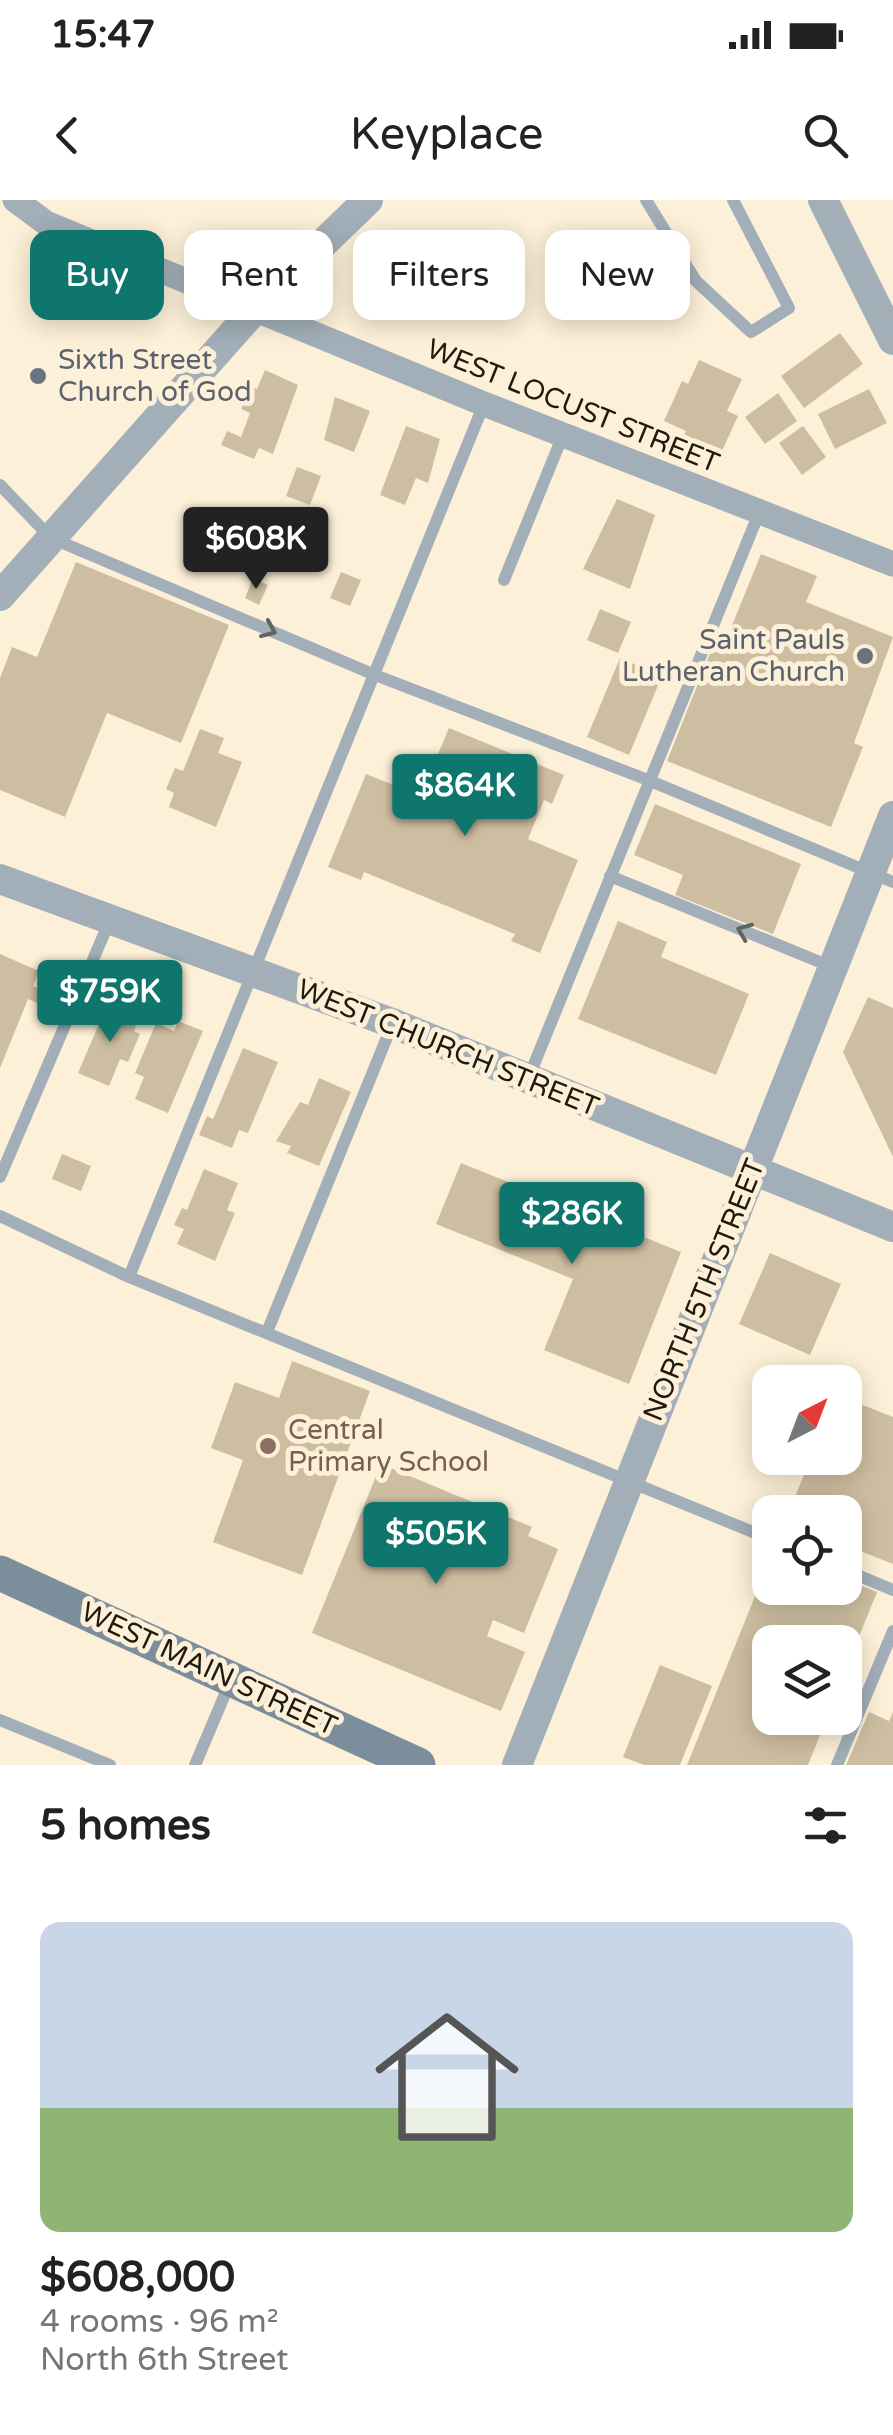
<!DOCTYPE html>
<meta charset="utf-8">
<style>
:root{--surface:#fff;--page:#f2f2f2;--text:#222;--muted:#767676;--accent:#0f766e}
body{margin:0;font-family:"Varela Round",sans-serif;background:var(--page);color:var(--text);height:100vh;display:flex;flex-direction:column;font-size:38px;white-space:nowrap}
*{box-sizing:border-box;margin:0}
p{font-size:32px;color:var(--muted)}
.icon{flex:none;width:55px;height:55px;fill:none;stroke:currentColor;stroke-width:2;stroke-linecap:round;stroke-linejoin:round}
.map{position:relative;height:1565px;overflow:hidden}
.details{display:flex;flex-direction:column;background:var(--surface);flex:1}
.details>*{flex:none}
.guide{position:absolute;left:30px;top:30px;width:835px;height:90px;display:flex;gap:20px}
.needle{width:65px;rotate:42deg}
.fabs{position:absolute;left:752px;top:1165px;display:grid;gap:20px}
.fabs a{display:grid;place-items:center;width:110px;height:110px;border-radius:20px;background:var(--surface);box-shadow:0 5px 25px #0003;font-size:50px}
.price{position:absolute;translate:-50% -85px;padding:0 22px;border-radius:10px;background:var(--accent);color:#fff;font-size:32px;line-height:65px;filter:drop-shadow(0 2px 5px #0008)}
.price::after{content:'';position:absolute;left:50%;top:60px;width:30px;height:22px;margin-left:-15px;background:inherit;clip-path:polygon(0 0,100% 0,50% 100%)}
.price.selected{background:#222;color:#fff}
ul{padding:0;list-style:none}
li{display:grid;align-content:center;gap:20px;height:530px;padding:0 40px}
li span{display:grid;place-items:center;height:310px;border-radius:20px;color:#555}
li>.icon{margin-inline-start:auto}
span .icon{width:180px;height:180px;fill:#fffc;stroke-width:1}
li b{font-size:42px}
h2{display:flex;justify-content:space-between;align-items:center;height:120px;padding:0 40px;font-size:42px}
.pill{padding:0 35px;border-radius:20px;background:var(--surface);box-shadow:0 5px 25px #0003;font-size:35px;line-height:90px}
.pill.selected{background:var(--accent);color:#fff}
.status{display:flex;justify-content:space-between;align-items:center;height:70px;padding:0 50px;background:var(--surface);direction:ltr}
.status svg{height:28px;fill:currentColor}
header{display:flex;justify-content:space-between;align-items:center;height:130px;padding:0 40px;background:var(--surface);font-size:45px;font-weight:600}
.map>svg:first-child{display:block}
.building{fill:#cebea1}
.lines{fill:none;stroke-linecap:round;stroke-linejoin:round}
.service{stroke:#a2afb8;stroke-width:12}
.minor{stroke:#a2afb8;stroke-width:25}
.tertiary{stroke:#a2afb8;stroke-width:30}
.secondary{stroke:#7c8e9c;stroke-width:35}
.oneway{stroke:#606463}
.worship-dot{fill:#6b7280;stroke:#fdf0d8;stroke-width:4}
.education-dot{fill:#8d6e63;stroke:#fdf0d8;stroke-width:4}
.labels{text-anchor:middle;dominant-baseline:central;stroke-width:10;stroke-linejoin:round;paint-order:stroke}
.worship-label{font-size:28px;fill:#5b616d;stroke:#fdf0d8;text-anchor:start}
.street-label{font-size:28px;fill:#1f190e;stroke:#fdf0d8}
.education-label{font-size:28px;fill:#785e54;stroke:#fdf0d8;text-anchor:start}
</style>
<div class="status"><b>15:47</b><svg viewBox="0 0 49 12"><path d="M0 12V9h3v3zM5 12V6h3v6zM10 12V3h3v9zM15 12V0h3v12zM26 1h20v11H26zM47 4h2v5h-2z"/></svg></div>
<header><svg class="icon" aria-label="back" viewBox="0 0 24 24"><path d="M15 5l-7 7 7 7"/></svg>Keyplace<svg class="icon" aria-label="search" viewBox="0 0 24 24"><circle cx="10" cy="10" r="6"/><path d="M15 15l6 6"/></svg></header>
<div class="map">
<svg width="893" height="1565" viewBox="0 0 893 1565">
<rect width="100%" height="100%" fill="#fdf0d8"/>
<path class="building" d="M840 133 863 164 804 208 781 176Z
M699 160 742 179 727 211 738 216 720 255 683 238 686 231 664 221 682 181 688 184Z
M265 170 298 185 273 254 259 248 254 259 221 245 227 231 241 237 250 213 241 209 250 186 257 189Z
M869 189 887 223 835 249 818 214Z
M778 193 797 221 765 244 745 217Z
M335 197 370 211 354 252 324 240Z
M406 226 440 239 428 283 416 278 405 305 380 295Z
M803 226 826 257 802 275 779 243Z
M297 267 321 276 310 305 286 296Z
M617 299 655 315 630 389 583 369Z
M761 354 817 376 806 402 893 437 854 543 863 547 831 627 667 561 713 446 722 450Z
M76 362 229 425 181 543 107 513 65 617 0 590V478L12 447 37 457Z
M341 372 361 380 350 406 330 398Z
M253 379 268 385 259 405 245 398Z
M600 409 631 422 618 453 587 440Z
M620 458 662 476 629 555 587 537Z
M449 528 564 575 552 604 544 600 528 639 578 660 540 753 511 741 515 734 364 672 361 680 328 667 366 574 429 599 446 558 438 554Z
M200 529 224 538 218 553 242 562 216 627 169 607 174 593 166 589 175 568 183 571Z
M655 604 801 664 773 734 675 695 683 675 634 655Z
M618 721 667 742 661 757 749 794 716 875 578 819Z
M0 754 39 771 33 786 49 793 44 806 28 799 0 868Z
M868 797 893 808V957L843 852Z
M108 803 139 817 134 831 140 834 128 862 120 859 109 886 78 873Z
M178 821 203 831 168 913 135 899 144 877 135 873 156 823 174 831Z
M243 848 278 862 248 933 239 930 232 948 199 935 207 916 213 919Z
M319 878 351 892 319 966 287 953 291 946 276 941 300 902 308 905Z
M62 954 91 966 81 991 52 979Z
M461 963 681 1052 629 1184 544 1150 573 1079 436 1024Z
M204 969 238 983 227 1010 235 1013 215 1061 177 1044 184 1029 174 1025 182 1008 187 1010Z
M770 1053 841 1084 810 1155 739 1124Z
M292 1161 370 1191 302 1375 213 1342 243 1260 211 1248 235 1182 279 1198Z
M845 1198 893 1217V1364L845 1345V1312L789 1311 811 1258H845Z
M381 1264 532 1327 528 1336 558 1349 524 1433 493 1420 487 1436 525 1452 501 1511 312 1433Z
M770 1359V1388H845V1379L877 1392 845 1471V1442H770V1518H827L808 1565H687Z
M660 1465 712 1486 680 1565H644L623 1557Z
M869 1512 889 1521 893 1512V1565H846Z"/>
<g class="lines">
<path class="service" d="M646 0 696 81 751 132 789 108 733 0
M0 285 51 338 375 475 648 580 893 682
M504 380 563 235
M610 676 832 767
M528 879 759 313
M0 977 110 720
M0 1016 129 1077 770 1339
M129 1077 484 204
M267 1132 392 825
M845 1370 893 1390
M0 1520 110 1565
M195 1565 231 1480
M837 1565 893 1431"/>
<path class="minor" d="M15 0 46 23 484 204 893 364"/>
<path class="tertiary" d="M823 0 893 140
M0 396 255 109 368 0
M0 679 392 823 893 1027
M517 1565 893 616"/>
<path class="secondary" d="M0 1373 418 1565"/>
</g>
<defs><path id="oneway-chevron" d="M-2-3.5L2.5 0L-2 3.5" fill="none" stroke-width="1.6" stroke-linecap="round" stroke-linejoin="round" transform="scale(2.5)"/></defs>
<g class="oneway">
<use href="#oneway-chevron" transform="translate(269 430) rotate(23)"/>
<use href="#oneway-chevron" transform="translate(744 731) rotate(-158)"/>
</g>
<g class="worship-dot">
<circle cx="38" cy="176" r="10"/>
<circle cx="865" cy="456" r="10"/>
</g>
<circle class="education-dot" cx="268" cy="1246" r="10"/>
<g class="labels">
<g class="worship-label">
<text x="58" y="160">Sixth Street<tspan x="58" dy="32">Church of God</tspan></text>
<text x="845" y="440" text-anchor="end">Saint Pauls<tspan x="845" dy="32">Lutheran Church</tspan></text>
</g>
<g class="street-label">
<text transform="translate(573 206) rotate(22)">WEST LOCUST STREET</text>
<text transform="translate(448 848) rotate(22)">WEST CHURCH STREET</text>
<text transform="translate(704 1090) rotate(-68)">NORTH 5TH STREET</text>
<text transform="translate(209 1469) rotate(25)">WEST MAIN STREET</text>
</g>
<g class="education-label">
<text x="288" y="1230">Central<tspan x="288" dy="32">Primary School</tspan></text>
</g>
</g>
</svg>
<div class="fabs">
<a><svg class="needle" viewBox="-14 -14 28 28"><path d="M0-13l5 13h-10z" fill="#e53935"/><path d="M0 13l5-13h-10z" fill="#767676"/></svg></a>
<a><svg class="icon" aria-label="locate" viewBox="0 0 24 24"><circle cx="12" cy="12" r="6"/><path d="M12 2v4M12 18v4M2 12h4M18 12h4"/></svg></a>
<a><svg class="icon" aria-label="layers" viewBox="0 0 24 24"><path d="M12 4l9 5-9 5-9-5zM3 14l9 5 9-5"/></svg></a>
</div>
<b class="price selected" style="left:256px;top:392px">$608K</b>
<b class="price" style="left:465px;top:639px">$864K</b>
<b class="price" style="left:110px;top:845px">$759K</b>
<b class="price" style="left:572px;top:1067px">$286K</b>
<b class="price" style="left:436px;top:1387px">$505K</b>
<div class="guide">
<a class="pill selected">Buy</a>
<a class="pill">Rent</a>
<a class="pill">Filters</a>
<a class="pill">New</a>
</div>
</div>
<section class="details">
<h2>5 homes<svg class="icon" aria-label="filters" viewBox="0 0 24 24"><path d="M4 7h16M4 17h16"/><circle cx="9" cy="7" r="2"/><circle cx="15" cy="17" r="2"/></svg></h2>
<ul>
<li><span style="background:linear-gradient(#c9d6e8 60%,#8fb573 0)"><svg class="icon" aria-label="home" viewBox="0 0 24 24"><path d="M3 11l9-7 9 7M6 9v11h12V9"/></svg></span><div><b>$608,000</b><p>4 rooms · 96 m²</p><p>North 6th Street</p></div></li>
</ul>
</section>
